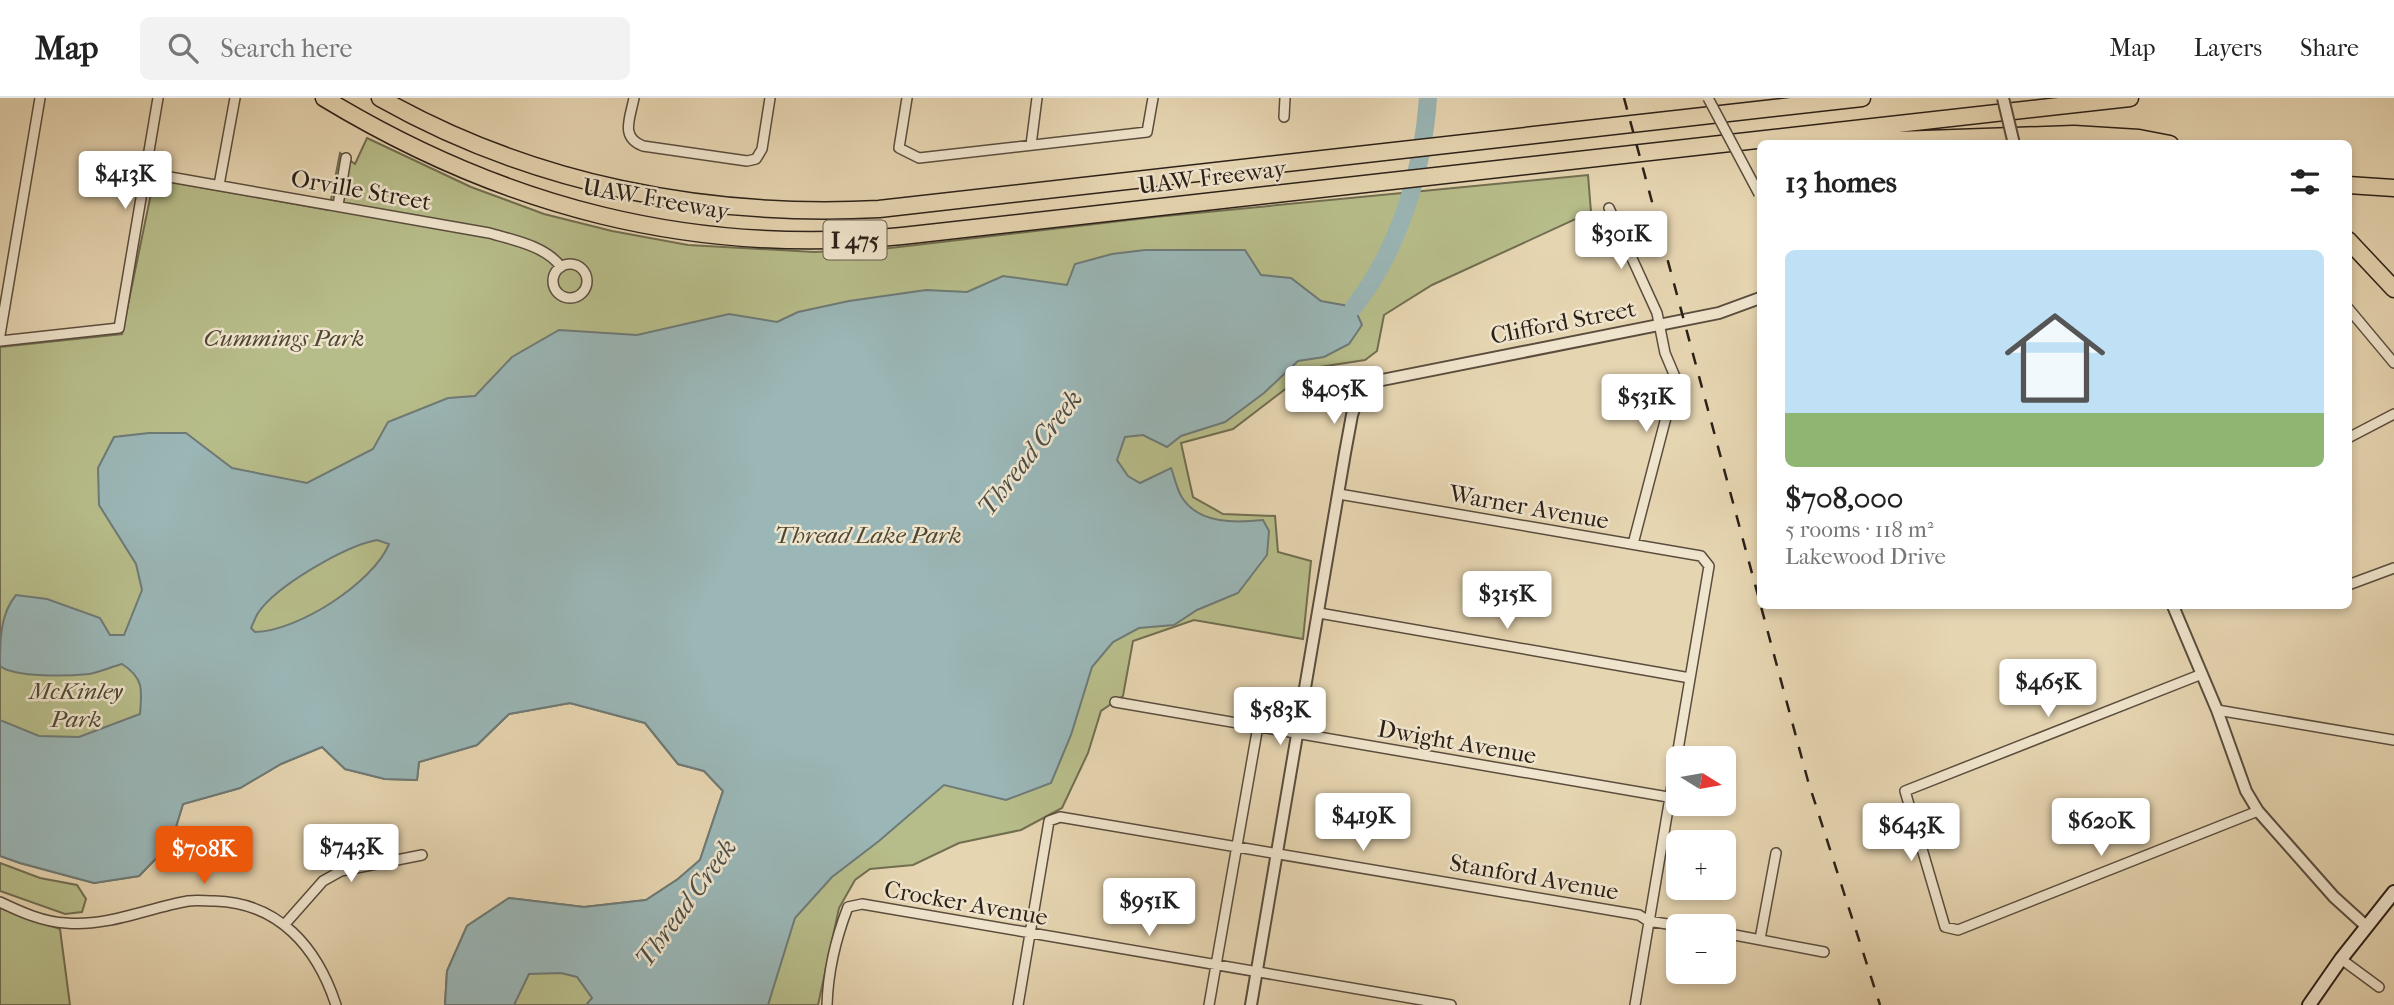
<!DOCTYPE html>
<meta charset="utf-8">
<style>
:root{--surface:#fff;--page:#f2f2f2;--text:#222;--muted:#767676;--line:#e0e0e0;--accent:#ea580c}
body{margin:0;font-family:"IM FELL French Canon",serif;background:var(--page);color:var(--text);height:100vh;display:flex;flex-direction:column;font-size:26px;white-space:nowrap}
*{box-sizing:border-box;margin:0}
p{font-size:23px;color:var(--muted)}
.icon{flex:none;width:38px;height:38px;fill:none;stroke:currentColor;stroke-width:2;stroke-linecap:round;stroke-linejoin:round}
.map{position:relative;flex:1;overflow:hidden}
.side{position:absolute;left:1757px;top:42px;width:595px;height:469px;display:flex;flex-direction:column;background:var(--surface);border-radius:10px;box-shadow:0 4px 10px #0003}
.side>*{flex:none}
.needle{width:46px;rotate:101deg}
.buttons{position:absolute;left:1666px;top:648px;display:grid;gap:14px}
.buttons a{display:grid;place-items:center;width:70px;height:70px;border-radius:10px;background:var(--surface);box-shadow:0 4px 10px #0003;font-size:35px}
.price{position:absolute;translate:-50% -60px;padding:0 16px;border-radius:7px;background:#fff;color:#222;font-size:23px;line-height:46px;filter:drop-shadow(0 2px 4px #0008)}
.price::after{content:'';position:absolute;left:50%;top:42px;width:21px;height:16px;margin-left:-10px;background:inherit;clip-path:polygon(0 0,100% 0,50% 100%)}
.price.selected{background:var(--accent);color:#fff}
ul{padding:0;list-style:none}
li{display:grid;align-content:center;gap:14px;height:371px;padding:0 28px}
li+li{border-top:2px solid var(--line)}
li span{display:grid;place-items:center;height:217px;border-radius:10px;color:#555}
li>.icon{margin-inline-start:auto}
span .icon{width:126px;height:126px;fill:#fffc;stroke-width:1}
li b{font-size:30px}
h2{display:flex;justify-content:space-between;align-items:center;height:84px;padding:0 28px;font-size:30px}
header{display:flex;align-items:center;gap:42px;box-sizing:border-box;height:98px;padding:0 35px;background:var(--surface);border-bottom:2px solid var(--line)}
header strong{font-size:33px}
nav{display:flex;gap:38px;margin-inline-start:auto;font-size:24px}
.search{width:490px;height:63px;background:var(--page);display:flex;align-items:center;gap:18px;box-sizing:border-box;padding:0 24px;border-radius:10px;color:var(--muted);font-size:26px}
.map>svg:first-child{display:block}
.green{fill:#b7bd8a;stroke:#716e51;stroke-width:2}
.water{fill:#9ab6b6;stroke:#6e7a77;stroke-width:2;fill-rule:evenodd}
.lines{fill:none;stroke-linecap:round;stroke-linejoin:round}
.river{stroke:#9ab6b6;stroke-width:18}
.minor-casing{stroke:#5a4d3e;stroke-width:12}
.tertiary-casing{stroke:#5a4d3e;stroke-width:14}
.secondary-casing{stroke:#2b2018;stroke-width:16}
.motorway-casing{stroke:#2b2018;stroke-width:19}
.minor{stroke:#efe4cc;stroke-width:9}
.tertiary{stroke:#efe4cc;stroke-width:10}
.secondary{stroke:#efe4cc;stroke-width:12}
.motorway{stroke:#e6d5b1;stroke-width:16}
.rail{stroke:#2b2018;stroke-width:2.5;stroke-dasharray:12 12;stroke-linecap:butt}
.minor-bridge-casing{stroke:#5a4d3e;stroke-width:12;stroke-linecap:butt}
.tertiary-bridge-casing{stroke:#5a4d3e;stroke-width:14;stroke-linecap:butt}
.minor-bridge{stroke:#efe4cc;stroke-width:9}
.tertiary-bridge{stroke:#efe4cc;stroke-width:10}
.labels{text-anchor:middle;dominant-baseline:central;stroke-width:5;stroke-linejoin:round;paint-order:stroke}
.shield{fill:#efe4cc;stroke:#665b4e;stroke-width:2}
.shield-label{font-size:23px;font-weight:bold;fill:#2b2018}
.street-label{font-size:24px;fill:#2b2018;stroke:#efe4cc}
.park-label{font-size:24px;font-style:italic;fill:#4e4734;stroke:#efe4cc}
.water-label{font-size:26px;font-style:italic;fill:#4c4d47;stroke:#efe4cc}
</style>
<header>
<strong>Map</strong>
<div class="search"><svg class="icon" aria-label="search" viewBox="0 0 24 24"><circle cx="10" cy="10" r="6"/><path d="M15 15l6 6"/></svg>Search here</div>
<nav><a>Map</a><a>Layers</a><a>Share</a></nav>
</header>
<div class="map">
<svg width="2394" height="907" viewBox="0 0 2394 907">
<rect width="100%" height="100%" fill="#e6d5b1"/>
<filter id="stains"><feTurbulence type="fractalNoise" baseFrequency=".00286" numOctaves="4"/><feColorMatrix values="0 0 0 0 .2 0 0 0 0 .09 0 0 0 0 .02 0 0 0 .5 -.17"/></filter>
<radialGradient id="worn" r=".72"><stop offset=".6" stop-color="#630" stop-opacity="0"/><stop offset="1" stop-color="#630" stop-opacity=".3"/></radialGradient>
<path class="green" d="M367 40 471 89 544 116 612 133 688 147 814 154 882 151 1155 119 1588 77 1591 114 1432 187 1384 217 1377 253 1365 262 1313 270 1233 331 1181 345 1193 399 1223 416 1275 418 1278 454 1311 463 1303 541 1194 522 1133 543 1123 598 1101 613 1088 655 1062 710 1021 732 959 745 913 767 870 771 855 782 839 810 818 907H445L447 873 467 828 509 800 584 809 646 802 678 781 700 762 723 693 704 673 678 666 645 625 570 605 509 616 477 647 419 664 417 682 385 681 345 671 322 649 281 666 240 690 183 706 171 745 139 778 94 785 20 765 0 758V249L122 236 154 81 329 112 340 55 355 66Z
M0 765 40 780 77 787 86 801 82 814 65 816 0 793Z
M0 810 60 831 70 907H0Z"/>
<path class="water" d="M1145 152H1245L1261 177 1291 180 1321 203 1354 209 1362 227 1349 246 1324 259 1298 263 1264 295 1225 324 1181 338 1167 349 1143 337 1125 339 1117 362 1128 378 1140 385 1171 370C1175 380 1177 393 1183 401 1200 426 1236 425 1263 422L1269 433 1267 457 1238 495 1197 512 1174 527 1139 530 1113 544 1092 569 1071 637 1051 685 1006 702 944 687 879 743 832 779 795 820 768 907H586L592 900 577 879 561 875 529 876 514 907H445L447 873 467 828 509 800 584 809 646 802 678 781 700 762 723 693 704 673 678 666 645 625 570 605 509 616 477 647 419 664 417 682 385 681 345 671 322 649 281 666 240 690 183 706 171 745 139 778 94 785 20 765 0 758V622L39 638 79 639 140 616C142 592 144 580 122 566 111 569 100 574 89 576 69 578 15 580 0 568 0 542 0 516 16 497L47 501 100 520 110 537H124L142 492 136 466 99 407 98 370 114 339 149 335H186L232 370 307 385 373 351 388 324 448 300 475 298 512 259 559 232 637 237 729 216 777 224 798 214 849 203 926 192 967 194 1003 178 1067 187 1075 166 1112 156ZM377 442 389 446C373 485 298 533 255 534L251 530C253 526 255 520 258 515 276 488 345 448 377 442Z"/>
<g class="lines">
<path class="river" d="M1354 209C1399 151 1423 73 1428 0"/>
<g class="minor-casing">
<path id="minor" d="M634 0C630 21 620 39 643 48L747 63 756 61 762 51 770 0
M907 0 899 50 919 60 1147 34 1153 0
M1284 19 1285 0
M1031 47 1037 0
M147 75 489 135C513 142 546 148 561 169
M219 87 235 0
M338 107 346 60
M1609 110 1657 215 1665 255 1676 281 1633 446
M553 183a17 17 0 1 1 34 0a17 17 0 1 1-34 0Z
M2348 210 2394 265
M0 237 40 0
M0 243 119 230 158 0
M2348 340 2394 316
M1339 396 1701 458 1709 468 1635 907
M2348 487 2394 470
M1319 515 1690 580
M2202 576 1905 693 1945 829 1958 832 2258 713
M1115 604 1668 699
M2217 612 2394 642
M0 804C21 814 43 824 66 825 107 829 148 810 188 803 196 802 206 803 215 803 279 805 317 849 336 907
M285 826 323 783 341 773 422 757
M1724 835 1824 854
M1760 841 1776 755
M2341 861 2379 889
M827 907C828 874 836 840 848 809L862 806 1451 907
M1018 907 1049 723 1060 719 1639 817 1648 823 1680 828
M1209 907 1258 628"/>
</g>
<g class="tertiary-casing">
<path id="tertiary" d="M2173 508 2217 612 2246 693 2258 713 2334 799 2366 828
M1251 907 1345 355 1352 317 1361 291 1372 284 1719 215 1760 200"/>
</g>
<g class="secondary-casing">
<path id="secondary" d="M2309 907 2341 861 2394 794"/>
</g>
<g class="motorway-casing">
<path id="motorway" d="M324 0C504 109 691 158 902 138L2130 0
M380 0C532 86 705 120 879 111L1862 0
M1811 45 2074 36 2139 40 2170 46
M2348 87 2394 90
M2348 142 2394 191"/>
</g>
<use href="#minor" class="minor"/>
<use href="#tertiary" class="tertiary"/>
<use href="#secondary" class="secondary"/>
<use href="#motorway" class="motorway"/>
<path class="rail" d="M1624 0 1808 683 1880 907"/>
<g class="minor-bridge-casing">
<path id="minor-bridge" d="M1708 0 1759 96"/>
</g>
<g class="tertiary-bridge-casing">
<path id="tertiary-bridge" d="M2003 0 2014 46"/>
</g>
<use href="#minor-bridge" class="minor-bridge"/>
<use href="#tertiary-bridge" class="tertiary-bridge"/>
</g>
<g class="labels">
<rect class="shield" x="823.5" y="122.5" width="63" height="39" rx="5"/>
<g class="shield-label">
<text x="855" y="142">I 475</text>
</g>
<g class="street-label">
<text transform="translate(1212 79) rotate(-7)">UAW Freeway</text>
<text transform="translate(361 92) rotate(10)">Orville Street</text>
<text transform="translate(656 101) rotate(10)">UAW Freeway</text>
<text transform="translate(1563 224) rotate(-11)">Clifford Street</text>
<text transform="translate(1529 409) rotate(10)">Warner Avenue</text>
<text transform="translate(1457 644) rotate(10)">Dwight Avenue</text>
<text transform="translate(1534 779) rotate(10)">Stanford Avenue</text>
<text transform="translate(966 805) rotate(10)">Crocker Avenue</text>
</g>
<g class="park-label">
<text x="284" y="240">Cummings Park</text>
<text x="868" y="437">Thread Lake Park</text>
<text x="76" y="593">McKinley<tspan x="76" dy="28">Park</tspan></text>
</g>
<g class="water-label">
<text transform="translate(1030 355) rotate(-52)">Thread Creek</text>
<text transform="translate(686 805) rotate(-54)">Thread Creek</text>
</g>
</g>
<rect width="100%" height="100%" filter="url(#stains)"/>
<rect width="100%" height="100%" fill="url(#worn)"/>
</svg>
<div class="buttons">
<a><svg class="needle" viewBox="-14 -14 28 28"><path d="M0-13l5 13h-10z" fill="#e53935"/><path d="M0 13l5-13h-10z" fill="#767676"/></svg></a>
<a>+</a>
<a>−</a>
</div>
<b class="price" style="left:125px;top:113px">$413K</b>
<b class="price" style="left:1621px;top:173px">$301K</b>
<b class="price" style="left:1334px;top:328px">$405K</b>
<b class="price" style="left:1646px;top:336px">$531K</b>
<b class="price" style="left:1507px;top:533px">$315K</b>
<b class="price" style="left:2048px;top:621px">$465K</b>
<b class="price" style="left:1280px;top:649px">$583K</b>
<b class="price" style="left:1363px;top:755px">$419K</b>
<b class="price" style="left:2101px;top:760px">$620K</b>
<b class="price" style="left:1911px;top:765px">$643K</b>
<b class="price" style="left:351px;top:786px">$743K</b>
<b class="price selected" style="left:204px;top:788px">$708K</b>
<b class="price" style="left:1149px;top:840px">$951K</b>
<section class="side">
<h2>13 homes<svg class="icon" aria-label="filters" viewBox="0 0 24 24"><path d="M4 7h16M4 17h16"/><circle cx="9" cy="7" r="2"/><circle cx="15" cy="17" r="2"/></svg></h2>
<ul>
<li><span style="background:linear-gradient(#bfe0f5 75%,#8fb573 0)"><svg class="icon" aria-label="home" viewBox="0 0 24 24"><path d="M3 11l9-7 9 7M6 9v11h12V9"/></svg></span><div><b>$708,000</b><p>5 rooms · 118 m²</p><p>Lakewood Drive</p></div></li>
</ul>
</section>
</div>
